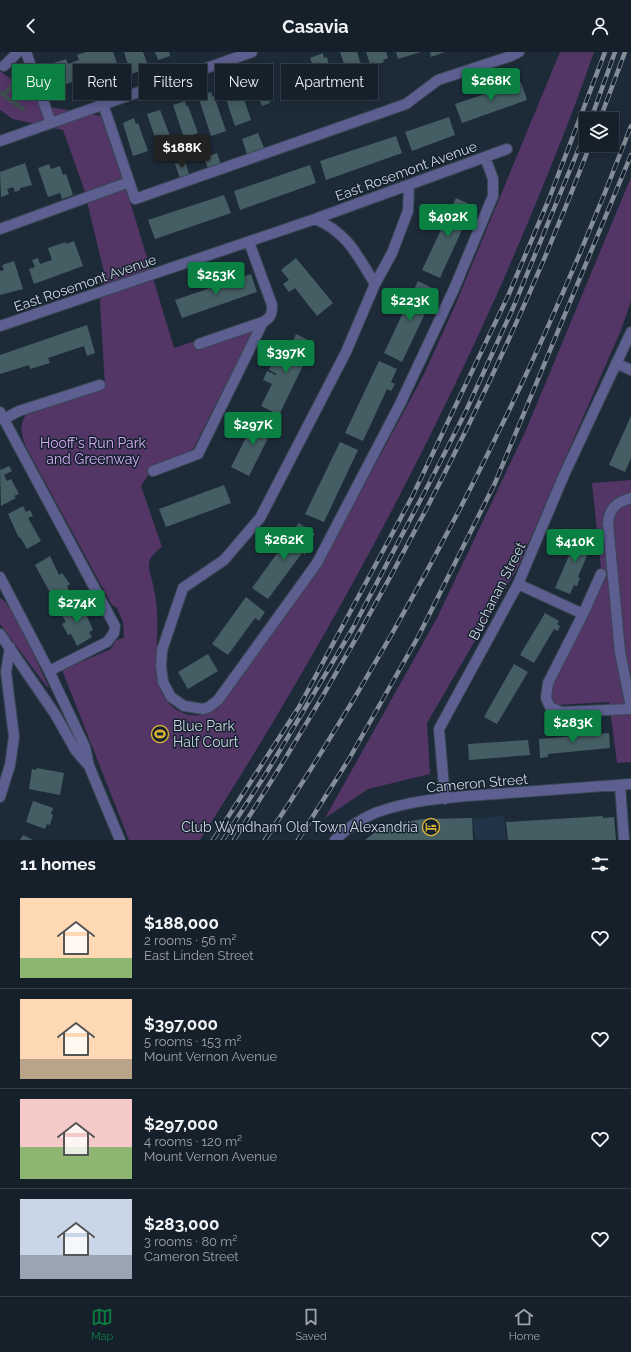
<!DOCTYPE html>
<meta charset="utf-8">
<style>
:root{--surface:#16202b;--page:#232d37;--text:#f1f3f6;--muted:#9ea3a9;--line:#353e47;--accent:#0b8043}
body{margin:0;font-family:Raleway,sans-serif;background:var(--page);color:var(--text);height:100vh;display:flex;flex-direction:column;font-size:15px;white-space:nowrap}
*{box-sizing:border-box;margin:0}
p{font-size:13px;color:var(--muted)}
.icon{flex:none;width:22px;height:22px;fill:none;stroke:currentColor;stroke-width:2;stroke-linecap:round;stroke-linejoin:round}
.map{position:relative;height:788px;overflow:hidden}
.drawer{display:flex;flex-direction:column;background:var(--surface);flex:1}
.drawer>*{flex:none}
.hud{position:absolute;left:12px;top:12px;width:400px;height:36px;display:flex;gap:8px}
.fabs{position:absolute;left:579px;top:60px;display:grid;gap:8px}
.fabs a{display:grid;place-items:center;width:40px;height:40px;border-radius:0px;background:var(--surface);box-shadow:0 2px 10px #0003,0 0 0 1px var(--line);font-size:20px}
.price{position:absolute;translate:-50% -34px;padding:0 9px;border-radius:4px;background:var(--accent);color:#fff;font-size:13px;line-height:26px;filter:drop-shadow(0 1px 2px #0008)}
.price::after{content:'';position:absolute;left:50%;top:24px;width:12px;height:9px;margin-left:-6px;background:inherit;clip-path:polygon(0 0,100% 0,50% 100%)}
.price.active{background:#222;color:#fff}
ul{padding:0;list-style:none}
li{display:flex;align-items:center;gap:12px;height:100px;padding:0 20px}
li+li{border-top:1px solid var(--line)}
li span{display:grid;place-items:center;flex:none;width:112px;height:80px;border-radius:0px;color:#555}
li>.icon{margin-inline-start:auto}
span .icon{width:48px;height:48px;fill:#fffc;stroke-width:1}
li b{font-size:17px}
h2{display:flex;justify-content:space-between;align-items:center;height:48px;padding:0 20px;font-size:17px}
.pill{padding:0 14px;border-radius:0px;background:var(--surface);box-shadow:0 2px 10px #0003,0 0 0 1px var(--line);font-size:14px;line-height:36px}
.pill.active{background:var(--accent);color:#fff}
header{display:flex;justify-content:space-between;align-items:center;height:52px;padding:0 20px;background:var(--surface);font-size:18px;font-weight:700}
.tab-bar{display:flex;justify-content:space-around;align-items:center;height:56px;border-top:1px solid var(--line);background:var(--surface);font-size:11px;color:var(--muted)}
.tab-bar a{display:grid;justify-items:center;gap:2px}
.tab-bar .active{color:var(--accent)}
.map>svg:first-child{display:block}
.built{fill:#223447}
.green{fill:#533566}
.lines{fill:none;stroke-linecap:round;stroke-linejoin:round}
.stream{stroke:#414e4f;stroke-width:4.5}
.building{fill:#455e64}
.minor-casing{stroke:#394754;stroke-width:12}
.minor{stroke:#5c5f90;stroke-width:10}
.rail-casing{stroke:#828d98;stroke-width:4.5}
.rail{stroke:#14222f;stroke-width:3;stroke-dasharray:9;stroke-linecap:butt}
.labels{text-anchor:middle;dominant-baseline:central;stroke-width:3;stroke-linejoin:round;paint-order:stroke}
.street-label{font-size:14px;fill:#ced7e0;stroke:#14222f}
.park-label{font-size:14px;fill:#daacf7;stroke:#14222f}
.poi-label{font-size:14px;fill:#ced7e0;stroke:#14222f;text-anchor:start}
</style>
<header><svg class="icon" aria-label="back" viewBox="0 0 24 24"><path d="M15 5l-7 7 7 7"/></svg>Casavia<svg class="icon" aria-label="person" viewBox="0 0 24 24"><circle cx="12" cy="8" r="4"/><path d="M4 21q1-7 8-7t8 7"/></svg></header>
<div class="map">
<svg width="631" height="788" viewBox="0 0 631 788">
<rect width="100%" height="100%" fill="#1d2b39"/>
<path class="built" d="M504 764 506 788H475L473 767Z"/>
<path class="green" d="M560 0H594C567 78 535 155 502 231 416 424 314 610 200 788H129L62 618 111 597 116 588 124 586 123 570 117 556 112 553 26 395C20 381 18 366 33 357L105 334 100 251 104 220 84 137 63 78 13 67 0 58V19L50 55 102 64 133 159 174 296 195 289 198 298 253 279 191 401 148 417 149 422 141 434 162 495C157 499 150 504 149 511 148 519 153 529 154 538 156 546 157 554 157 562 160 594 144 648 186 662 199 666 210 661 220 654L326 504 423 324 454 256Z
M631 125V249L621 278 518 515 427 671 430 722 368 737 325 766 437 566 526 378Z
M631 428V710L617 711 609 650 557 653 551 651 549 639 602 526 592 431Z
M0 546C11 548 42 621 49 635H47L0 572Z"/>
<g class="lines">
<path class="stream" d="M0 41 23 57
M4 43 9 36"/>
</g>
<path class="building" d="M86 0H113L118 14 52 37 44 14 66 7 68 12 79 8 77 3Z
M124 0H143L149 16 131 22Z
M155 0H169L170 4 158 8Z
M340 0H357L362 16 347 21Z
M366 0H386L388 6 383 8 384 10 375 13 374 10 370 12Z
M396 0H421L398 7Z
M430 0H445L431 5Z
M323 1 324 6 327 5 334 33 322 37 310 6Z
M298 16 307 43 291 48 282 21Z
M262 22 264 27H267L273 45 268 47 270 51 262 54 253 31 255 30 253 26Z
M521 30 527 48 462 71 455 52Z
M237 31 239 36 240 35 251 68 235 74 224 41H226L224 35Z
M211 40 213 45 214 44 226 79 211 84 198 44Z
M185 49 186 54H188L198 81 184 86 173 53Z
M160 58 172 89 158 94 147 62Z
M449 65 455 83 412 99 405 80Z
M134 66 136 72 138 71 148 99 133 104 123 71Z
M258 81 264 96 247 102 242 87Z
M396 84 402 101 326 128 320 109Z
M217 101 222 115 209 119 204 106Z
M185 109 189 122 180 126 175 112Z
M25 111 32 133 20 136V138L15 140 13 135 7 137 9 142 1 145 0 120Z
M49 112 51 117 60 114 63 123 66 122 73 143 62 147 60 141 48 145 38 116Z
M310 113 316 131 240 158 234 139Z
M224 143 231 161 155 187 148 168Z
M456 146 473 154 440 226 422 218Z
M74 189 83 214 34 232 29 217 35 215 32 208 38 206 40 212 52 208 48 196 66 190V192Z
M296 206 333 251 317 264 295 236 289 240 283 232 289 228 281 218Z
M14 209 23 237 0 243V219L4 218 2 213Z
M251 222 257 240 182 266 175 248Z
M418 229 436 238 402 310 384 301Z
M87 273 95 301 87 304 84 294 48 306 50 311 30 317 29 313 0 322V303Z
M296 282 314 291 279 363 261 354 272 332 263 328 267 319 276 323 277 322 269 318 273 309 281 313 282 311 274 308 277 302 285 306Z
M379 309 397 317 391 330 395 332 391 339 387 337 363 389 345 381Z
M257 364 275 372 249 424 231 415Z
M631 364V406L625 420 609 413Z
M340 390 358 398 324 470 305 462Z
M9 414 12 419 4 423 7 429 11 427 19 442 14 444 16 446 1 454 0 416 1 418Z
M224 433 231 451 166 475 159 457Z
M23 454 26 460 30 458 33 464 28 466 41 489 27 497 20 485 19 486 8 462Z
M299 471 315 482 307 494 310 496 305 503 302 501 268 547 252 536Z
M580 478 586 480 584 483 594 487 578 525 580 526 577 534 574 533 570 542 555 536Z
M50 504 59 523 62 521 70 532 67 534 69 539 54 548 35 513Z
M246 545 265 560 259 569 255 566 228 603 212 592Z
M78 551 84 561 85 560 93 578 89 580 92 585 77 594 71 582 68 583 62 572 66 570 60 560Z
M545 561 559 569 557 572 560 574 558 579 554 577 534 611 520 603Z
M208 602 218 619 188 637 178 620Z
M514 612 528 620 497 672 484 665Z
M609 681 610 696 548 702V705L540 706 539 687Z
M528 688 530 703 469 708 468 692Z
M37 716 64 721 60 743 29 737 32 717 36 718Z
M33 749 53 756 51 762 53 763 50 773 47 772 45 777 26 770Z
M603 764V766L614 765 616 788H508L506 770Z
M472 766 473 788H365L377 779 404 770 423 767Z
M23 783 33 788H20Z"/>
<g class="lines">
<g class="minor-casing">
<path id="minor" d="M26 0 51 71
M4 14 18 0
M103 52 135 147 406 52 438 28 511 4 519 0
M0 89 252 0
M409 134 408 159 392 201 375 232 346 300 260 466 224 508 183 536 162 598 161 614 163 630 171 645 184 654 203 657 209 655 218 648 317 511 400 352 454 237 493 144V127L485 105
M315 167C348 181 357 203 375 232
M0 177 129 130
M0 274 315 167 507 97
M199 292 263 270C271 266 272 262 272 253L249 190
M616 311 631 318
M0 360 115 574 114 581 107 590 49 619
M4 367 19 359 100 333
M153 419 198 402 263 270
M631 446C616 450 609 457 608 472L620 600 631 655
M0 525 49 619 85 695 89 714 120 788
M518 532 583 562 548 631 546 646 550 655 562 660 631 657
M583 562 601 522
M0 582 55 662 76 699 89 714
M620 733 624 788
M0 745 10 713 14 685 6 620 10 595
M445 747 439 677 518 532 564 423 631 280
M335 788C347 776 359 768 375 761 412 747 455 745 495 742 540 739 586 735 631 732"/>
</g>
<use href="#minor" class="minor"/>
<g class="rail-casing">
<path id="rail" d="M591 67 615 0
M600 67 625 0
M213 788 299 655 412 445 508 244 549 147 605 0
M223 788 267 720 353 576 432 426 466 359 513 256 586 79
M234 788C375 569 497 337 590 93
M265 788C413 565 536 324 631 74
M298 788 349 707 418 585 495 431 631 103"/>
</g>
<use href="#rail" class="rail"/>
</g>
<defs>
<g id="stadium-ring" transform="scale(0.9)"><circle r="9.5" fill="#14222f" stroke="#dbb233" stroke-width="1.5"/><path d="M0-5a6.5 5 0 1 0 0 10a6.5 5 0 1 0 0-10ZM-3.5-1.8h7v3.6h-7Z" fill="#dbb233"/></g>
<g id="hotel-ring" transform="scale(0.9)"><circle r="9.5" fill="#14222f" stroke="#dbb233" stroke-width="1.5"/><path d="M-6-4.5h1.5V1H6V5H4.5V3h-9V5H-6ZM-4 0a1.8 1.8 0 1 1 3.6 0ZM.5 0V-2.5h3Q6-2.5 6 0Z" fill="#dbb233"/></g>
</defs>
<g fill-rule="evenodd">
<use href="#stadium-ring" x="160" y="682"/>
<use href="#hotel-ring" x="431" y="775"/>
</g>
<g class="labels">
<g class="street-label">
<text transform="translate(406 119) rotate(-20)">East Rosemont Avenue</text>
<text transform="translate(85 231) rotate(-19)">East Rosemont Avenue</text>
<text transform="translate(497 539) rotate(-63)">Buchanan Street</text>
<text transform="translate(477 731) rotate(-5)">Cameron Street</text>
</g>
<g class="park-label">
<text x="93" y="391">Hooff's Run Park<tspan x="93" dy="16">and Greenway</tspan></text>
</g>
<g class="poi-label">
<text x="173" y="674">Blue Park<tspan x="173" dy="16">Half Court</tspan></text>
<text x="418" y="775" text-anchor="end">Club Wyndham Old Town Alexandria</text>
</g>
</g>
</svg>
<div class="fabs">
<a><svg class="icon" aria-label="layers" viewBox="0 0 24 24"><path d="M12 4l9 5-9 5-9-5zM3 14l9 5 9-5"/></svg></a>
</div>
<b class="price" style="left:491px;top:50px">$268K</b>
<b class="price active" style="left:182px;top:117px">$188K</b>
<b class="price" style="left:448px;top:186px">$402K</b>
<b class="price" style="left:216px;top:244px">$253K</b>
<b class="price" style="left:410px;top:270px">$223K</b>
<b class="price" style="left:286px;top:322px">$397K</b>
<b class="price" style="left:253px;top:394px">$297K</b>
<b class="price" style="left:284px;top:509px">$262K</b>
<b class="price" style="left:575px;top:511px">$410K</b>
<b class="price" style="left:77px;top:572px">$274K</b>
<b class="price" style="left:573px;top:692px">$283K</b>
<div class="hud">
<a class="pill active">Buy</a>
<a class="pill">Rent</a>
<a class="pill">Filters</a>
<a class="pill">New</a>
<a class="pill">Apartment</a>
</div>
</div>
<section class="drawer">
<h2>11 homes<svg class="icon" aria-label="filters" viewBox="0 0 24 24"><path d="M4 7h16M4 17h16"/><circle cx="9" cy="7" r="2"/><circle cx="15" cy="17" r="2"/></svg></h2>
<ul>
<li><span style="background:linear-gradient(#ffd9b3 75%,#8fb573 0)"><svg class="icon" aria-label="home" viewBox="0 0 24 24"><path d="M3 11l9-7 9 7M6 9v11h12V9"/></svg></span><div><b>$188,000</b><p>2 rooms · 56 m²</p><p>East Linden Street</p></div><svg class="icon" aria-label="heart" viewBox="0 0 24 24"><path d="M12 20l-8-8c-3-5 5-10 8-4 3-6 11-1 8 4z"/></svg></li>
<li><span style="background:linear-gradient(#ffd9b3 75%,#b9a48a 0)"><svg class="icon" aria-label="home" viewBox="0 0 24 24"><path d="M3 11l9-7 9 7M6 9v11h12V9"/></svg></span><div><b>$397,000</b><p>5 rooms · 153 m²</p><p>Mount Vernon Avenue</p></div><svg class="icon" aria-label="heart" viewBox="0 0 24 24"><path d="M12 20l-8-8c-3-5 5-10 8-4 3-6 11-1 8 4z"/></svg></li>
<li><span style="background:linear-gradient(#f6c9c9 60%,#8fb573 0)"><svg class="icon" aria-label="home" viewBox="0 0 24 24"><path d="M3 11l9-7 9 7M6 9v11h12V9"/></svg></span><div><b>$297,000</b><p>4 rooms · 120 m²</p><p>Mount Vernon Avenue</p></div><svg class="icon" aria-label="heart" viewBox="0 0 24 24"><path d="M12 20l-8-8c-3-5 5-10 8-4 3-6 11-1 8 4z"/></svg></li>
<li><span style="background:linear-gradient(#c9d6e8 70%,#9aa5b1 0)"><svg class="icon" aria-label="home" viewBox="0 0 24 24"><path d="M3 11l9-7 9 7M6 9v11h12V9"/></svg></span><div><b>$283,000</b><p>3 rooms · 80 m²</p><p>Cameron Street</p></div><svg class="icon" aria-label="heart" viewBox="0 0 24 24"><path d="M12 20l-8-8c-3-5 5-10 8-4 3-6 11-1 8 4z"/></svg></li>
</ul>
</section>
<nav class="tab-bar">
<a class="active"><svg class="icon" aria-label="map" viewBox="0 0 24 24"><path d="M3 6l6-2 6 2 6-2v14l-6 2-6-2-6 2zM9 4v14M15 6v14"/></svg>Map</a>
<a><svg class="icon" aria-label="saved" viewBox="0 0 24 24"><path d="M7 4h10v16l-5-4-5 4z"/></svg>Saved</a>
<a><svg class="icon" aria-label="home" viewBox="0 0 24 24"><path d="M3 11l9-7 9 7M6 9v11h12V9"/></svg>Home</a>
</nav>
